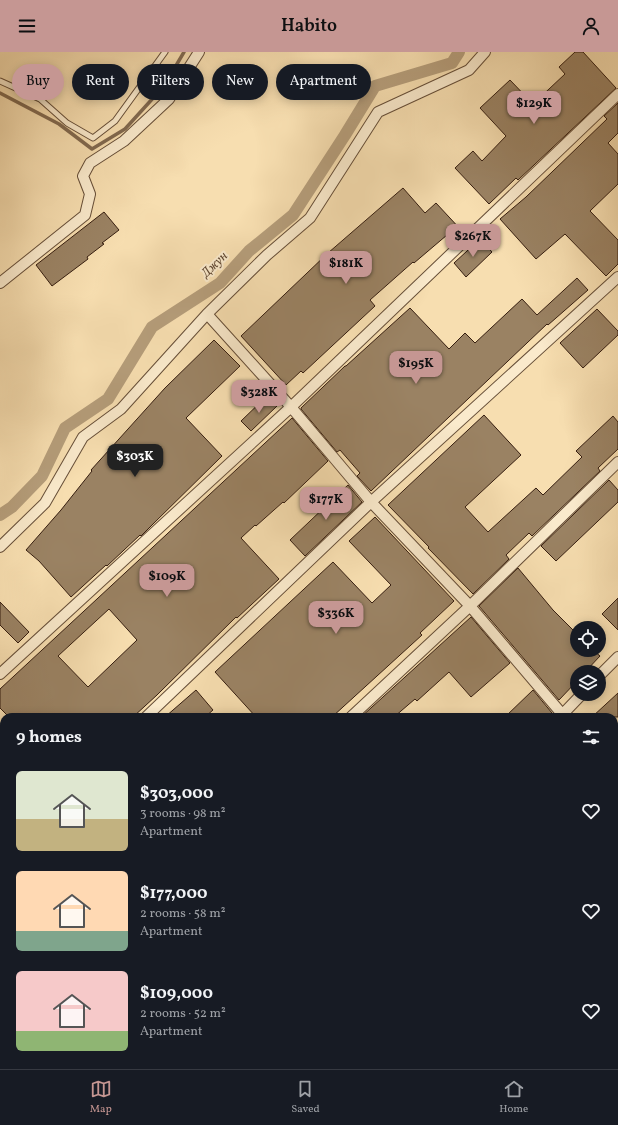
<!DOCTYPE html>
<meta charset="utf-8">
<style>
:root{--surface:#171b24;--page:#242831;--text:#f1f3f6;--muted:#9ea1a6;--line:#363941;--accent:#c59692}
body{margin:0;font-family:Vollkorn,serif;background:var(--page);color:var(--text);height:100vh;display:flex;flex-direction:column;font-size:15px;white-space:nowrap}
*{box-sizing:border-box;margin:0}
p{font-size:13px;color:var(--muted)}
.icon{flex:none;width:22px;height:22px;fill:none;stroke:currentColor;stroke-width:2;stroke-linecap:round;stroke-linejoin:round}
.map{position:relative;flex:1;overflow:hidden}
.details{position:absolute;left:0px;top:661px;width:618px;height:356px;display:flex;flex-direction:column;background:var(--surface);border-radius:12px 12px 0 0;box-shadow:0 2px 10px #0003}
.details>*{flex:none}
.hud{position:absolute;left:12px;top:12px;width:400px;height:36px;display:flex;gap:8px}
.fabs{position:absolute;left:570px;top:569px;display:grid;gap:8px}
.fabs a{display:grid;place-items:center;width:36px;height:36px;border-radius:50%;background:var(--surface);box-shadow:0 2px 10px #0003;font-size:20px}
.price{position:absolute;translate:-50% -34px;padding:0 9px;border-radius:8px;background:var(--accent);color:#111;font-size:13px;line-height:26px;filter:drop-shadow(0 1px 2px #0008)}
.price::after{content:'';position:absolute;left:50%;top:24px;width:12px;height:9px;margin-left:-6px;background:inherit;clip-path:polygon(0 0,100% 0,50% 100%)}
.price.on{background:#222;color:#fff}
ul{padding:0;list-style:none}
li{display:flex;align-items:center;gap:12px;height:100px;padding:0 16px}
li span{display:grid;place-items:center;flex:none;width:112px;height:80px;border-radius:6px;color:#555}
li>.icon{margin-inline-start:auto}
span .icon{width:48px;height:48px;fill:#fffc;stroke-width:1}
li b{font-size:17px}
h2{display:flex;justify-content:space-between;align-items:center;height:48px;padding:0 16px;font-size:17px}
.tag{padding:0 14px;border-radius:18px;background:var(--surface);box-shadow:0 2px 10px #0003;font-size:14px;line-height:36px}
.tag.on{background:var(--accent);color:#111}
header{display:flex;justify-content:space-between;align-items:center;height:52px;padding:0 16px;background:var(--accent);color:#111;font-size:18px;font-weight:600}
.menu{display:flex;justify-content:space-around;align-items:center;height:56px;border-top:1px solid var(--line);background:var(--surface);font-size:11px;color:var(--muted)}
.menu a{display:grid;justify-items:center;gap:2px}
.menu .on{color:var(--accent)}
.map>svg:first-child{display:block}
.green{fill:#d6bd95;stroke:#866e52}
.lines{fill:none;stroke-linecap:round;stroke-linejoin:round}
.stream{stroke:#826a50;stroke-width:3.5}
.canal{stroke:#b59d7a;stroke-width:12}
.building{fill:#9a8263;stroke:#361e10;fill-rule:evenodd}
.service-casing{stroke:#664e38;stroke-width:7}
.minor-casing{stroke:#664e38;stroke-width:12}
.service{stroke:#faeacc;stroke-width:5}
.minor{stroke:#faeacc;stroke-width:10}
.labels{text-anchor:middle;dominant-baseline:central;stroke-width:4;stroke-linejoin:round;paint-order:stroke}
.water-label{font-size:13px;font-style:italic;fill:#624a35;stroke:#faeacc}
</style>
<header><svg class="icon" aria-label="menu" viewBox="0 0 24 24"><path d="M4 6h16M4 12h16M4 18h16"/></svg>Habito<svg class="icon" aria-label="person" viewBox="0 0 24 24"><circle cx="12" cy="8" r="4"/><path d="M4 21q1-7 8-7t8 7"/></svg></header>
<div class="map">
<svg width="618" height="1017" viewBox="0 0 618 1017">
<rect width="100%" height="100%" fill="#f7deb0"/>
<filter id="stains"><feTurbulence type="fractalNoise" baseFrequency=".005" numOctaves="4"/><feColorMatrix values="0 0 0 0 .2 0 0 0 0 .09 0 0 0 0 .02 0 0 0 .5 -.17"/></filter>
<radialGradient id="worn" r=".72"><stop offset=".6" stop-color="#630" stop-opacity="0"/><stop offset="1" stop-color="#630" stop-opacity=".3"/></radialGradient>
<path class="green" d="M4 979V1013H67L71 1017H0V983Z"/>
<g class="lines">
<path class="stream" d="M0 41 59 72 92 97 125 77 164 34 184 0"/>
<path class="canal" d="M0 463 12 455 42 424 65 376 108 347 152 275 220 231 249 199 293 163 345 83 375 34 452 11 459 0"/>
</g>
<path class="building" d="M575 0H583L616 36 518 128 516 126 489 152 455 116 473 99 482 109 506 84 480 56 510 28 533 52 565 22 559 15Z
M618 51V81L608 91 618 102V132L590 159 618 188V212L606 224 565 182 536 207 500 167 526 145 607 67 604 64Z
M403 136 425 161 436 151 462 179 452 188 447 183 414 211 413 210 370 248 375 254 303 321 301 319 286 333 241 284 328 201Z
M104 160 119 178 102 191 104 192 87 205 88 207 52 234 36 213Z
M480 187 492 200 466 225 454 211Z
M577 226 588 238 548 273 547 272 371 439 357 424 360 421 340 398 337 400 301 357V356L345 314H346L410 256 449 297 465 281 475 291 522 247 537 263Z
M597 257 618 279V283L583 316 560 291Z
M214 288 240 314 186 366 222 404 150 475 141 484 140 483 107 514 106 513 71 545 39 509 26 498 61 458 92 419 91 418 165 336Z
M267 344 277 354 251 379 241 369Z
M484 363 521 403 465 455 488 480 536 436 543 443 582 405 576 399 613 364 618 370V397L598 416 600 419 532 484 529 481 506 503 509 507 473 542 428 496 429 495 388 453Z
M292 366 328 409 284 451 283 450 256 474 255 473 241 486 279 527 237 566 236 565 157 643 133 665H9L0 656V637ZM109 557 137 588 88 635 58 604Z
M609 428 618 438V450L556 509 541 494Z
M348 433 362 450 305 504 290 488Z
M375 465 454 549 420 581 422 583 332 665H256L215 620 333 510 372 551 391 533 349 489Z
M518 516 553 558 577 582V598H593L600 604 585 620H577V629L559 648 479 554Z
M618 546V578L602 562Z
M0 550 29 580 18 591 0 573Z
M471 565 510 611 471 645 449 620 417 649 415 647 394 665H361Z
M196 638 213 658 205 665H165Z
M533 638 552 661 548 665H505Z
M618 641V665H592Z"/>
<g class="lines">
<g class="service-casing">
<path id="service" d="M0 29 40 47 67 71 93 86 115 69 165 0"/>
</g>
<g class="minor-casing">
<path id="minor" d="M0 231 85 163 90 142 83 124 90 111 124 89 169 47 199 0
M207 262 291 355 371 450 470 554 562 662
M0 495 45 451 83 385 121 357 207 262 267 203 310 166 378 60 469 18 485 0
M0 622 291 355 618 42
M599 624 618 605
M146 665 371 450 618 225
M351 665 470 554 618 410
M560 665 582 642
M332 1013 336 1017
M284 1017 288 1013"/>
</g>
<use href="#service" class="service"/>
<use href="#minor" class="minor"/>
</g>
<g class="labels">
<g class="water-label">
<text transform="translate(215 213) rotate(-44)">Джун</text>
</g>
</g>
<rect width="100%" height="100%" filter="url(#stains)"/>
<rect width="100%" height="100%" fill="url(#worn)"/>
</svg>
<div class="fabs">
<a><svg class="icon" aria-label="locate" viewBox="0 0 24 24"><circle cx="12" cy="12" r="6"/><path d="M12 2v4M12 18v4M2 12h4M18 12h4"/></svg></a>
<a><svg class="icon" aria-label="layers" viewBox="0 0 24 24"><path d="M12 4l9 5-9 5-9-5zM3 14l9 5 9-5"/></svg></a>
</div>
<b class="price" style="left:534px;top:73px">$129K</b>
<b class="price" style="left:473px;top:206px">$267K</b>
<b class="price" style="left:346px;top:233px">$181K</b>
<b class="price" style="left:416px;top:333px">$195K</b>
<b class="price" style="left:259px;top:362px">$328K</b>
<b class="price on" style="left:135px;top:426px">$303K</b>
<b class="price" style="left:326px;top:469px">$177K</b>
<b class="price" style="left:167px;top:546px">$109K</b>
<b class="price" style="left:336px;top:583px">$336K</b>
<div class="hud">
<a class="tag on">Buy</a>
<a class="tag">Rent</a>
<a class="tag">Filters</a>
<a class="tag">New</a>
<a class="tag">Apartment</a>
</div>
<section class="details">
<h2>9 homes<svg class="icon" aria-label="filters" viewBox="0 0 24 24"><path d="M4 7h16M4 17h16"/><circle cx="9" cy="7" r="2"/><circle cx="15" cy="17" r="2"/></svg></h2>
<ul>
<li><span style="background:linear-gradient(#dfe7d0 60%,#c2b280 0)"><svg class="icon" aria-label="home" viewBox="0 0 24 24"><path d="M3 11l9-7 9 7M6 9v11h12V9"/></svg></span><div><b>$303,000</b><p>3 rooms · 98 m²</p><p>Apartment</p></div><svg class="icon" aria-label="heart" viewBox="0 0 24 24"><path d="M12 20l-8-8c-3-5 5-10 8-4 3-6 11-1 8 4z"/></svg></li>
<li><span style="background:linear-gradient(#ffd9b3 75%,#7fa58c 0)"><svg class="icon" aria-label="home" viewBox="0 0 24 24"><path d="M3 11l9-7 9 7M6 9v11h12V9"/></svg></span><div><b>$177,000</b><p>2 rooms · 58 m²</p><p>Apartment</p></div><svg class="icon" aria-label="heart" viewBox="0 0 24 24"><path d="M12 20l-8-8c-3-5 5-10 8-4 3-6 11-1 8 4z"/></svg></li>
<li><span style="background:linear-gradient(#f6c9c9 75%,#8fb573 0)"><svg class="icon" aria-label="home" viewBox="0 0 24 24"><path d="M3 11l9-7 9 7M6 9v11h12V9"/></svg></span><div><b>$109,000</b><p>2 rooms · 52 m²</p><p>Apartment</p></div><svg class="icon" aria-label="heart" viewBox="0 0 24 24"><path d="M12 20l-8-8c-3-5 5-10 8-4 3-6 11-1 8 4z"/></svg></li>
</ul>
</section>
</div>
<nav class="menu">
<a class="on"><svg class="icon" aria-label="map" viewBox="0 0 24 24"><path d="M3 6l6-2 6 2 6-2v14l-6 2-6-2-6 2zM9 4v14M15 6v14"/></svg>Map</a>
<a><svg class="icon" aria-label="saved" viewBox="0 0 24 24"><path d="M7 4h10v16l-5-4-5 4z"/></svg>Saved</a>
<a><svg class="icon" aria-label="home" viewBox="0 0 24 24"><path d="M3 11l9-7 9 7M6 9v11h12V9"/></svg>Home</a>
</nav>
